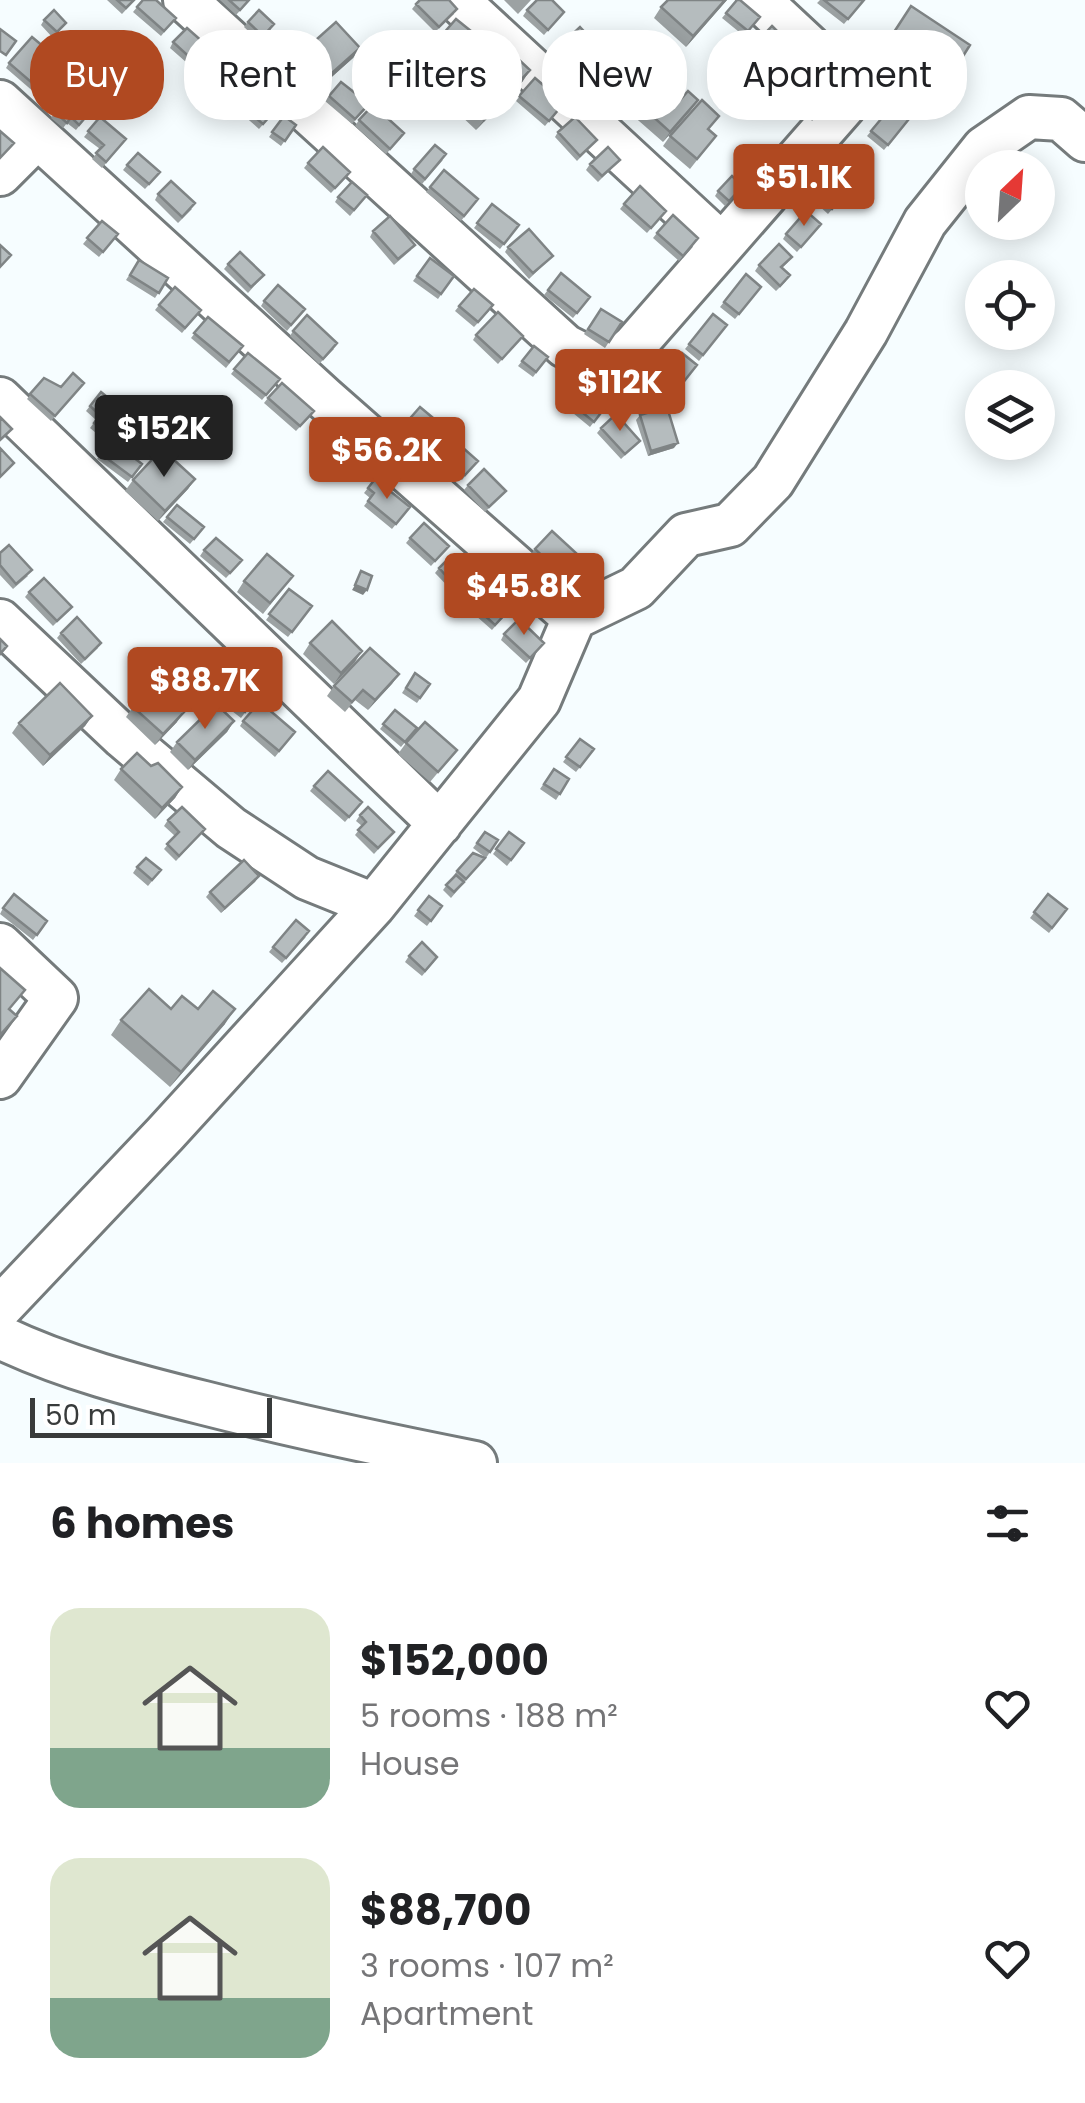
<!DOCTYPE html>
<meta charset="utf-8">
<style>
:root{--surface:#fff;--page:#f6f6f6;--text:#202124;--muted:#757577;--accent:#b04921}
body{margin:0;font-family:Poppins,sans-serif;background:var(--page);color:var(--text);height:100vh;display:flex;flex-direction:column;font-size:38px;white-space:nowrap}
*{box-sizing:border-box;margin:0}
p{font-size:32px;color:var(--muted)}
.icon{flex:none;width:55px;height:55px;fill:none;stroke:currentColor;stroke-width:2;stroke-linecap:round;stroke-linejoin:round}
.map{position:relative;height:1463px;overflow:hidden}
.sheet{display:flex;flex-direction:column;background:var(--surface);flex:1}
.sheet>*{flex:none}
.hud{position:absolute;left:30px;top:30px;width:1025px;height:90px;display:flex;gap:20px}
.needle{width:65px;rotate:25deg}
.tools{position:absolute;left:965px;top:150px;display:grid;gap:20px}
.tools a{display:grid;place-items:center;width:90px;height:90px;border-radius:50%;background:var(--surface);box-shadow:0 5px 25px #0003;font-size:50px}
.scale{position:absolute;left:30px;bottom:25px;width:242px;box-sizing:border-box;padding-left:10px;border:5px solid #383b3b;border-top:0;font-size:28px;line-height:35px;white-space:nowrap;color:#383b3b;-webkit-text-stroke:8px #fff;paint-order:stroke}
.price{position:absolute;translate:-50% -85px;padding:0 22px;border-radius:10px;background:var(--accent);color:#fff;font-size:32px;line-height:65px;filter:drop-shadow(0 2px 5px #0008)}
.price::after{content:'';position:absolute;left:50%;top:60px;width:30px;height:22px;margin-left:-15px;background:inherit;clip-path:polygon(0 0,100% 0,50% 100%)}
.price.on{background:#222;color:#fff}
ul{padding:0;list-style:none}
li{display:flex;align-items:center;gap:30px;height:250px;padding:0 50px}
li span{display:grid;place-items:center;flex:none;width:280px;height:200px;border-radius:30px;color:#555}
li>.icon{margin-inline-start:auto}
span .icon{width:120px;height:120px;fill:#fffc;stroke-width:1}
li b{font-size:42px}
h2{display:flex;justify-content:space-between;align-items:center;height:120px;padding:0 50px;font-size:42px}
.chip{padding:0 35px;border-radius:40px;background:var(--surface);box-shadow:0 5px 25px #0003;font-size:35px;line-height:90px}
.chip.on{background:var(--accent);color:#fff}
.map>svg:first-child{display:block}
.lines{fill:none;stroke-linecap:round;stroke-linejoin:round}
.minor-casing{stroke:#757b7c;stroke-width:48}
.minor{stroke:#fff;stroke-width:42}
.wall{fill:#9ca2a3}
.shaded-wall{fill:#7f8485}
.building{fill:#b5bcbe;stroke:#7f8485;stroke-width:2.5}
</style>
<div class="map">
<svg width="1085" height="1463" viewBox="0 0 1085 1463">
<rect width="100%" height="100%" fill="#f6fdff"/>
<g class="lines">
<g class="minor-casing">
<path id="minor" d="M185 0 565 346 604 366 618 360 634 346 844 106 846 81 759 0
M457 0 722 245
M0 102 324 398 574 618
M0 174 37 137
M0 399 440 824
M0 621 123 737 231 828 307 878 374 905
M0 945 56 998 0 1077
M0 1308 165 1134 374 905 539 700 574 618 636 588 686 535 730 525 773 481 866 332 925 222 984 148 1029 117 1061 119 1085 140
M0 1337C65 1368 135 1386 204 1403 294 1426 384 1445 475 1463"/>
</g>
<use href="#minor" class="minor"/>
</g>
<path class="wall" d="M107 0H135L122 14Z
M143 0 176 18 161 36 133 12Z
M220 0H250L236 15Z
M504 0H531L518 14Z
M727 0 686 47 654 18 661 7Z
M737 0 760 17 744 36 722 18Z
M820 0H864L844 24 817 3Z
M416 4 454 14 435 32 412 9Z
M911 6 970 45 936 98 876 59Z
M527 10 564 12 544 35 523 16Z
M456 19 482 40 464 62 438 40Z
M44 20 66 23 53 38 41 25Z
M248 22 271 29 259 41 244 27Z
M565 41 605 54 582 78 570 65 573 60 561 47Z
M173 42 208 55 195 70 170 48Z
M755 44 799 53 779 75 752 49Z
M360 48 353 58 316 91 292 65 299 55Z
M215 56 237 75 222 94 199 74Z
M485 58 523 81 476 130 458 113 465 103 488 78 478 69Z
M9 63 42 66 50 74 35 93 6 68Z
M598 72 643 86 625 106 617 98 610 105 598 94 604 86 594 77Z
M535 78 564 103 545 126 516 101Z
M341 82 355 93 375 98 352 124 325 101Z
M790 83 832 102 828 107 812 121 787 89Z
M59 84 91 111 76 130 67 123 63 128 51 118 56 111 44 102Z
M251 86 273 113 259 129 234 107Z
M698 100 663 142 631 114 638 103 674 107Z
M897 100 913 114 884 150 867 136Z
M284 116 296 125 281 146 269 137Z
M100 117 122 144 102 168 92 159 100 149 84 137Z
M359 120 401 138 386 154 355 126Z
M709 130 716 136 690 169 663 146 670 136Z
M558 132 597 140 577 161 555 137Z
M443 160 422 184 411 174 414 169Z
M620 160 598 182 586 170 590 164Z
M308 163 346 177 331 193 304 168Z
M127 165 156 177 145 189 123 170Z
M444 170 478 199 461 221 426 192Z
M851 187 828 214 817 204 821 199Z
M718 191H739L725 206 715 196Z
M158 194 192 209 178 223 155 200Z
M338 197 363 200 350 216 335 202Z
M492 204 519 225 500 249 474 228Z
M624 204 666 211 647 233 620 209Z
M102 221 118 234 99 257 83 244Z
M821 224 797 252 783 239 786 234Z
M373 231 411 250 394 265 370 237Z
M657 233 698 238 679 261 653 238Z
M508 247 553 256 529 279 505 252Z
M430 258 454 276 438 299 413 281Z
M139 260 168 278 155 298 126 280Z
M788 262 782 268 786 281 776 291 755 271 759 265Z
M228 264 264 275 248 293 224 269Z
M561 273 590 297 573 318 544 295Z
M746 274 761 287 735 319 720 307Z
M264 301 305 309 287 331 261 306Z
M159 305 197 315 182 333 155 310Z
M459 306 489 311 474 327 455 311Z
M601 309 622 322 605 348 584 334Z
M713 314 727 325 699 361 685 349Z
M208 317 243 346 226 368 191 338Z
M293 331 334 349 319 364 290 336Z
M476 335 523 336 498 364 473 340Z
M534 346 548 357 533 377 518 366Z
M248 353 280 379 262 400 231 374Z
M682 353 697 365 671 399 655 387Z
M44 378 61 387 84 383 51 421 27 399Z
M579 382 607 405 590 427 562 404Z
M101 392 124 411 102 438 90 428 96 420 86 411Z
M268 398 310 416 296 431 264 403Z
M640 415 674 448 648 456 636 420Z
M405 424 441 434 426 451 402 429Z
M601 428 640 441 621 459 597 433Z
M111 440 142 464 128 482 97 459Z
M442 454 478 461 462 480 438 459Z
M195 479 188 489 158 521 125 491 133 480Z
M375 479 410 507 392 529 364 506 370 498 364 493Z
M468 485 506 491 485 512 464 490Z
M177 505 204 527 190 544 163 522Z
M410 538 449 546 431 566 406 543Z
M535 549 576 553 555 577 531 554Z
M204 550 238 565 226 578 200 556Z
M0 553 28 576 13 589 0 575Z
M439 568 471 588 460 599 435 573Z
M293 576 263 614 237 592 244 581Z
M289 589 312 606 288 637 266 620Z
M29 592 72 607 53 626 25 597Z
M469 601 505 615 492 630 466 607Z
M61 633 98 648 81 664 57 638Z
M504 634 540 648 526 663 501 640Z
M310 643 355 662 334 684 303 654Z
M227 668 247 682 231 698 222 689 230 679 224 673Z
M415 673 430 684 417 703 402 693Z
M399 674 368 710 355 700 345 712 327 696 334 686Z
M242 689 255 699 241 718 228 708Z
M133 707 177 722 155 745 126 717Z
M395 710 417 728 401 747 380 729Z
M92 716 85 726 43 766 12 733 19 723Z
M234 721 227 732 188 770 170 752 177 742Z
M243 721 295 732 275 757 240 726Z
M580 739 594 749 576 772 563 762Z
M406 743 457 750 430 782 398 754Z
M151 766 182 787 175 798 155 819 114 780 121 769Z
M554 769 569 779 556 800 540 789Z
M314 786 362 802 345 822 310 791Z
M360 815 394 832 374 854 355 835 362 826 356 821Z
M168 820 205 829 176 861 164 849 175 836 164 826Z
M485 832 498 840 486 858 473 848Z
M509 832 524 843 507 866 493 854Z
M485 858 451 898 443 890 457 871Z
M137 867 161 870 148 886 133 873Z
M259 876 221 913 206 897 210 892Z
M1048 894 1067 909 1049 933 1030 918Z
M429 896 442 906 427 926 414 916Z
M3 908 47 921 33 940 0 914Z
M306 937 282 963 269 952 273 947Z
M409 956 434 962 422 976 405 962Z
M171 1009H198L225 1024 170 1087 111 1035 121 1020Z"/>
<path class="shaded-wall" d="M725 0H727L686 47 693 36Z
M360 48 353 58 316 91 323 81Z
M530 70 523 81 476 130 484 120Z
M698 100 691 110 663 142 670 132Z
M678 443 674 448 648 456 651 451Z
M195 479 188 489 158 521 165 511Z
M355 585 367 590 363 595 352 590Z
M362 651 355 662 334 684 341 673Z
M399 674 392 684 368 710 375 700Z
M184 712 177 722 155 745 163 734Z
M92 716 85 726 43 766 50 755Z
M234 721 227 732 188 770 195 760Z
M182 787 175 798 155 819 162 808Z
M259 876 255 882 221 913 225 908Z
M235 1009 225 1024 170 1087 181 1072Z"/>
<path class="building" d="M117 0H134L126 8Z
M143 0H156L176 18 164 31 137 7Z
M229 0H249L240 10Z
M420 0H449L457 9 439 27 416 4Z
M537 0H552L564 12 548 30 527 10Z
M668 0H725L693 36 661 7Z
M737 0H740L760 17 748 31 726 13Z
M824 0H864L848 19Z
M911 6 970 45 943 88 883 49Z
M54 10 66 23 57 32 44 20Z
M259 10 274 24 263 36 248 22Z
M456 19 482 40 467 56 442 35Z
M336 22 360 48 323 81 299 55Z
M772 26 799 53 782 70 755 44Z
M580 27 605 54 585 72 573 60 578 55 565 41Z
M187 28 212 50 198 65 173 42Z
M0 29 16 41 6 55 0 51Z
M32 37 51 53 41 66 50 74 38 88 9 63Z
M500 42 530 70 484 120 465 103 497 69 485 58Z
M215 56 237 75 225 88 203 69Z
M612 57 643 86 629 100 621 92 614 100 602 88 608 81 598 72Z
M807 70 832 102 816 115 790 83Z
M535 78 564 103 549 121 519 96Z
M365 81 379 93 355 119 329 96 341 82 355 93Z
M59 84 91 111 79 125 71 117 67 123 55 112 60 106 48 97Z
M251 86 277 108 263 124 237 102Z
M652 88 674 107 688 91 698 100 670 132 638 103Z
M702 100 719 116 708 129 716 136 697 159 670 136Z
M897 100 913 114 888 145 871 131Z
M373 105 404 133 390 149 359 120Z
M284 116 296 125 285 141 272 132Z
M100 117 126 139 106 162 96 153 104 145 88 131Z
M575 117 597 140 580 156 558 132Z
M0 131 14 143 0 158Z
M435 145 446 154 425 179 414 169Z
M323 147 350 172 335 188 308 163Z
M608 147 620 160 602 176 590 164Z
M138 153 160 172 149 184 127 165Z
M444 170 478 199 464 216 430 187Z
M732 176 743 186 729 201 718 191Z
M839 177 851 187 832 209 821 199Z
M171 181 195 203 182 217 158 194Z
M352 182 367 195 354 210 338 197Z
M640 186 666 211 651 228 624 204Z
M492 204 519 225 504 244 477 223Z
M806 211 821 224 801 247 786 234Z
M673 215 698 238 683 256 657 233Z
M390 216 415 245 398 259 373 231Z
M102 221 118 234 103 252 87 238Z
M529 229 553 256 533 273 508 247Z
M779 244 792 257 781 267 790 275 780 286 759 265Z
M0 245 11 255 0 267Z
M240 252 264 275 251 287 228 264Z
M430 258 454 276 441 294 417 276Z
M139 260 168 278 159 293 130 275Z
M561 273 590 297 577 313 548 290Z
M746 274 761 287 739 314 724 302Z
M278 285 305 309 291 325 264 301Z
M175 287 201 310 185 328 159 305Z
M474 289 493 305 478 322 459 306Z
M601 309 622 322 609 342 588 329Z
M498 312 523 336 502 359 476 335Z
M713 314 727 325 703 355 689 344Z
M307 315 337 343 323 359 293 331Z
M208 317 243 346 229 362 194 333Z
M534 346 548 357 536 372 522 361Z
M248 353 280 379 266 395 234 369Z
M682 353 697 365 674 394 659 382Z
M73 373 84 383 55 416 30 394 44 378 61 387Z
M579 382 607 405 594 422 566 399Z
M282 383 314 411 300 426 268 398Z
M101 392 124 411 106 432 94 423 100 415 90 406Z
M420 407 445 428 430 445 405 424Z
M667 407 678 443 651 451 640 415Z
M616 414 640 441 625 454 601 428Z
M0 417 12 429 0 440Z
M111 440 142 464 132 477 101 454Z
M454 440 478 461 465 475 442 454Z
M0 448 14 463 0 477Z
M162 449 195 479 165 511 133 480Z
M484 469 506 491 489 507 468 485Z
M375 479 410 507 396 524 368 501 374 493 368 488Z
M177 505 204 527 194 539 167 517Z
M424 523 449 546 435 561 410 538Z
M552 531 576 553 559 572 535 549Z
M216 538 242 560 230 573 204 550Z
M9 545 32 570 16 584 0 565V553Z
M267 554 293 576 270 603 244 581Z
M450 557 475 583 463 594 439 568Z
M361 571 372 576 367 590 355 585Z
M44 578 72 607 57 621 29 592Z
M483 586 509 610 495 625 469 601Z
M289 589 312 606 292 632 269 614Z
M77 617 101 643 85 659 61 633Z
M519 619 544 643 530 658 504 634Z
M332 621 362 651 341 673 310 643Z
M0 639 7 646 0 654Z
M370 648 399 674 375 700 363 690 352 702 334 686Z
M235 660 251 677 235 693 226 683 234 675 227 668Z
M415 673 430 684 420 698 406 688Z
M60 683 92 716 50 755 19 723Z
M154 684 184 712 163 734 133 707Z
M242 689 255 699 245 712 232 702Z
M260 702 295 732 279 751 243 721Z
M216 704 234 721 195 760 177 742Z
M395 710 417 728 405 742 383 724Z
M425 722 457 750 438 772 406 743Z
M580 739 594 749 580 767 566 757Z
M137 753 151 766 158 763 182 787 162 808 121 769Z
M554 769 569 779 560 794 544 784Z
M328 771 362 802 349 817 314 786Z
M182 807 205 829 179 856 167 844 179 832 168 820Z
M368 807 394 832 378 848 358 830 366 822 360 815Z
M485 832 498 840 490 852 477 843Z
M509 832 524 843 511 860 496 849Z
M473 853 485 858 466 879 457 871Z
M146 858 161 870 152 880 137 867Z
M244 860 259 876 225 908 210 892Z
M456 875 464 882 454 892 446 885Z
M14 894 47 921 37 935 3 908Z
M1048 894 1067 909 1052 928 1034 912Z
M429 896 442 906 431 921 418 910Z
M296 920 309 931 286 958 273 947Z
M422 942 437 957 425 971 409 956Z
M0 968 25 990 9 1009 17 1016 0 1035Z
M149 989 171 1009 182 996 198 1009 213 991 235 1009 181 1072 121 1020Z"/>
</svg>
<div class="tools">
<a><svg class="needle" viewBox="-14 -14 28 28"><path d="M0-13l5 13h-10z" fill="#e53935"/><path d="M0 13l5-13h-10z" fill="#757577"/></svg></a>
<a><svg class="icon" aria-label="locate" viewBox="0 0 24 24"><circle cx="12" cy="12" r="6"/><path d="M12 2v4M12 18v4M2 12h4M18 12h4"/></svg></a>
<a><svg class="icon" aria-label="layers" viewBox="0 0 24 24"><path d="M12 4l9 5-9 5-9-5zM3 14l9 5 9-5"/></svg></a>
</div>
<div class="scale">50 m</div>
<b class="price" style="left:804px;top:229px">$51.1K</b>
<b class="price" style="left:620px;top:434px">$112K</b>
<b class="price on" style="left:164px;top:480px">$152K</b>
<b class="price" style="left:387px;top:502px">$56.2K</b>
<b class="price" style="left:524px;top:638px">$45.8K</b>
<b class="price" style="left:205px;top:732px">$88.7K</b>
<div class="hud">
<a class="chip on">Buy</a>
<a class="chip">Rent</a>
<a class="chip">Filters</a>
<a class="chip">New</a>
<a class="chip">Apartment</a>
</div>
</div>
<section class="sheet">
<h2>6 homes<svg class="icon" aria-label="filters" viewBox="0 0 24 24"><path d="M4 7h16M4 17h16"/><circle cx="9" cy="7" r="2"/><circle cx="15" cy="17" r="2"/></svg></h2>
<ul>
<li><span style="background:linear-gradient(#dfe7d0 70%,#7fa58c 0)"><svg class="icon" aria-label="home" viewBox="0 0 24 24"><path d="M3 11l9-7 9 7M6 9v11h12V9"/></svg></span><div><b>$152,000</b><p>5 rooms · 188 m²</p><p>House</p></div><svg class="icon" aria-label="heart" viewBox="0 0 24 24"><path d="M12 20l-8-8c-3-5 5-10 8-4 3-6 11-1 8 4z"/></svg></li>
<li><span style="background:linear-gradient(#dfe7d0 70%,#7fa58c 0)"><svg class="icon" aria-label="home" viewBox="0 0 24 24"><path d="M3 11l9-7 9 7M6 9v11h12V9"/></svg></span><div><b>$88,700</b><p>3 rooms · 107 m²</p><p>Apartment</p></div><svg class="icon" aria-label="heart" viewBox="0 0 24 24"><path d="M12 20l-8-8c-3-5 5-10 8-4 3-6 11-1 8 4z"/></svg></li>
</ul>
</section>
